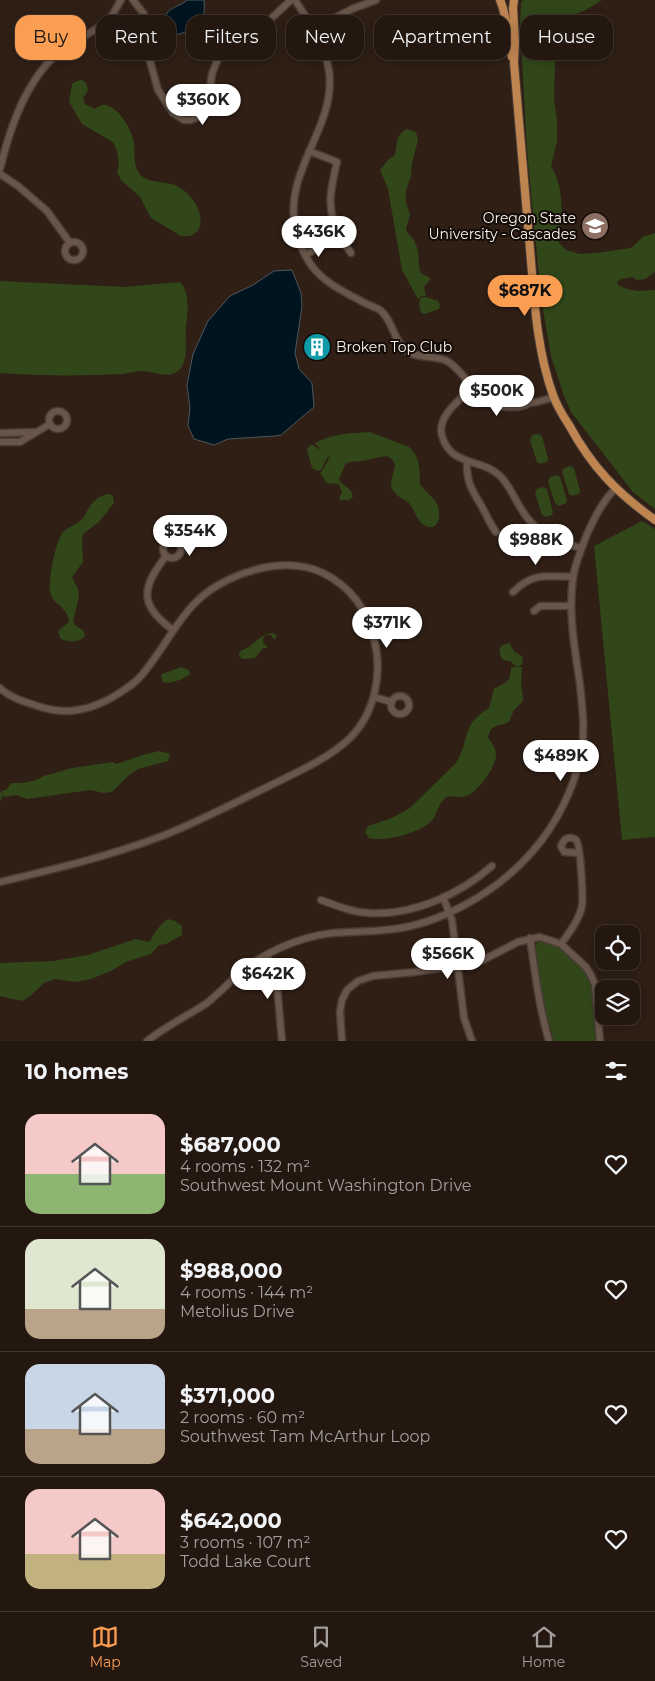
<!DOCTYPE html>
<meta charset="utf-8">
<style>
:root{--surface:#231710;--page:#2b2019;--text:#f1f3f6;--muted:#a39f9f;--line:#403630;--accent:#fb9e51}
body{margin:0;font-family:Montserrat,sans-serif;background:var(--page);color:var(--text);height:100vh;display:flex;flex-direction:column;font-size:19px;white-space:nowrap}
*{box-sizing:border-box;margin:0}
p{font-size:16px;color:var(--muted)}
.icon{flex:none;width:28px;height:28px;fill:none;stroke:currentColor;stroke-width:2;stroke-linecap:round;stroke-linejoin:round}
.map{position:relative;height:1041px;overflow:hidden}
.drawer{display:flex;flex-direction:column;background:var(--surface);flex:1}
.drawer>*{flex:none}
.guide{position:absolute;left:15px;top:15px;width:625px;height:45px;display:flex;gap:10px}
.controls{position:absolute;left:595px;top:925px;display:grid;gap:10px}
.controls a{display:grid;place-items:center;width:45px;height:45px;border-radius:10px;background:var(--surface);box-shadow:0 2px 12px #0003,0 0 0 1px var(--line);font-size:25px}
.price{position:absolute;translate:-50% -42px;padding:0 11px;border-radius:18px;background:#fff;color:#222;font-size:16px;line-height:32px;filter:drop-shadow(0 1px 2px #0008)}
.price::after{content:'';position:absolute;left:50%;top:30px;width:15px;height:11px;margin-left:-8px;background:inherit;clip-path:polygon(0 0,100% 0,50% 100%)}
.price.on{background:var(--accent);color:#111}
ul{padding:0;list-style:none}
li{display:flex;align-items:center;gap:15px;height:125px;padding:0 25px}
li+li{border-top:1px solid var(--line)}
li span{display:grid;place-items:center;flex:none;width:140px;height:100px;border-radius:15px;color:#555}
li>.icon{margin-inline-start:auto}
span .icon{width:60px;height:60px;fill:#fffc;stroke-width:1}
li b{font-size:21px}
h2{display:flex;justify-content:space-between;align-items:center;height:60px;padding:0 25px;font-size:21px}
.chip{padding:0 18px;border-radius:15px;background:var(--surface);box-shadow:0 2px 12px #0003,0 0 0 1px var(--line);font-size:18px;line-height:45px}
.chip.on{background:var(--accent);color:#111}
.tab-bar{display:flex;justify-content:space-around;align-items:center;height:70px;border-top:1px solid var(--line);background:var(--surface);font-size:14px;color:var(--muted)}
.tab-bar a{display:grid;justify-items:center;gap:2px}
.tab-bar .on{color:var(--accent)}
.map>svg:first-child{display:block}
.green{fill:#31471a}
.water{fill:#001420;stroke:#4c575d}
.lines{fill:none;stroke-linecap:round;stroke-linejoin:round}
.minor-casing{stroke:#493c35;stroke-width:9}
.major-casing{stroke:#493c35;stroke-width:10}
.minor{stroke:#68564a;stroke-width:6}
.major{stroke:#bf8551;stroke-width:8}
.labels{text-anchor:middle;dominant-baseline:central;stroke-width:4;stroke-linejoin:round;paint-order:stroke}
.poi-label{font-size:14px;fill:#fdf2eb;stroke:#120b07;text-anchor:end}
</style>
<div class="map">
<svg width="655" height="1041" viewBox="0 0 655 1041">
<rect width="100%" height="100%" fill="#2f1f15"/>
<path class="green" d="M523 0H602L584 11 554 22 548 29 547 43 555 62 554 99 557 120V141L551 166C565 188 562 219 559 243L566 250 580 254 596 253 631 248 643 237 655 233V272L645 279 636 280 633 277 621 279 617 282 618 285C631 292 641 291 655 290V509L633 492 571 412 564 396 551 356 541 298 527 149 520 25 521 3Z
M82 80 86 83C89 90 88 92 83 97L85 104 95 109C98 107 101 104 105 105 119 107 132 130 134 143 135 153 133 164 139 173 145 183 164 181 174 185 191 191 207 214 198 231L190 236H181L151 218 140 197 121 180 117 172 119 165 117 151 113 142 82 124 69 102 72 84 77 81Z
M407 129 416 132 418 140 412 163 411 176 406 191V202L410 215 406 229 407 232 414 240 418 250 419 267 421 273 430 278V280L424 287 426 296H421L418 299 402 270 388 189 380 170 388 160 395 155C398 144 394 136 407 129Z
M0 281 124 287 180 282C190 291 188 313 186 326 184 339 190 359 179 370 168 380 154 371 142 371 136 371 129 373 123 374 84 376 39 376 0 373Z
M421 297H426L438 301 440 305 439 309 425 314 421 313 419 304Z
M370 432 409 447C420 456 420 471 420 484 425 492 433 496 437 504 442 514 439 534 424 525 416 520 415 510 409 503 403 498 396 497 392 489 389 483 394 473 395 466 391 450 379 458 367 460 360 462 353 461 346 463L339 479C342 487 352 487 353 497L349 500H340L339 498 342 492 339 484 327 483 320 473C325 468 327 461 331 456L327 458 321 470 317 471 312 468 307 450 309 446 312 445 321 450 315 443C332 434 350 433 370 432Z
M538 434 542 436 548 459 547 462 540 464 537 462 530 440 532 435Z
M570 466 574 468 580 491 579 494 572 496 569 494 562 472 564 468Z
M557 475 560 477 567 500 566 503 559 506 555 503 548 482 550 477Z
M543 487 547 489 553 512 552 515 546 517 542 515 535 493 537 489Z
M110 494 113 496 114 503 99 522 83 534 82 539 83 562 72 577 78 589 79 596 73 622 76 626 84 631 85 636C78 643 68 643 60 638L58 631 69 622C66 603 52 606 50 591 48 581 56 538 64 531 70 526 81 523 85 515 91 504 95 496 110 494Z
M642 521 655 529V837L622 840 594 546Z
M273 633 277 636 274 640 271 635H266L263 638V643L267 646V648H263L255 658 243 659 239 656V653C242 649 246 649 250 646 258 640 262 634 273 633Z
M509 643 514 651 523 657 522 664 517 667 510 661 503 660C500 655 498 651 501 646Z
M181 667 189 670 190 674C185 679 168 685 163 682L161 677 162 674Z
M511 667H522L521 683 523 698 522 702 514 710 509 722C498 727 492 723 488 737 491 742 496 748 496 754 497 766 478 792 466 796 459 799 451 793 444 799 438 805 437 813 433 819 424 832 383 843 369 838L365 832 368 826 392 818 410 808 456 763C471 738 460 726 489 708L494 689C505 681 511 684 511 667Z
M159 751 170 754 168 761 138 769 129 775 112 792 104 793 90 790 27 799 16 795 4 797 3 795 0 802V791L3 794 2 791 7 789 11 783H23L36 780 44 776 72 768 113 762 116 764 143 755Z
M168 919 175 921 182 926V935L166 944 159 945 151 954 126 962 111 971 91 979 75 982 55 979 44 983 29 997 22 1001 0 996V963L53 961 88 955 136 939 148 942 151 940C153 934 162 922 168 919Z
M541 941C552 942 560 947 569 954 573 958 579 963 583 968 597 984 595 1020 597 1041H554C548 1022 530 960 537 943Z"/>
<path class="water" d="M187 0H204C206 29 197 28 173 36 168 31 166 28 165 22 164 7 179 8 187 0Z
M292 270 301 293 302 306 295 353 299 369 312 383 314 407 281 435 275 436 228 439 214 445 194 439 188 426 190 408 187 385 193 354 208 321 230 296 253 285 274 271Z"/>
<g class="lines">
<g class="minor-casing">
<path id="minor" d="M133 0 144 14 150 61 158 90 173 113 184 120H190L201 116 207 108 212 74 217 61 224 49 240 36 264 25 291 0
M295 0C309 22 325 44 329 71 337 128 281 172 296 231 300 246 305 259 316 271 329 285 346 293 363 302 368 305 375 307 380 310 393 320 393 341 407 351 418 359 435 355 447 361 458 367 464 379 474 387 487 397 512 403 528 403 536 403 545 400 554 397
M313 29 352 9 376 0
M309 151 337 162C330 192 326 207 339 236
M0 169C10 127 26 80 60 51 75 39 95 33 109 19 114 14 117 6 121 0
M0 174 18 186 47 211 70 243
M65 251a9 9 0 1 1 18 0a9 9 0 1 1-18 0Z
M305 255 339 236 351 253
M474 386C462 398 436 416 442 436 451 467 481 458 499 475 509 484 513 496 520 507 534 532 555 542 581 548
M470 390C483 402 493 407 511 407 518 407 523 407 528 404
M49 420a9 9 0 1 1 18 0a9 9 0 1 1-18 0Z
M0 433 36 432
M0 442H20L50 424
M467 461C466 482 472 490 482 507 487 516 490 524 496 532
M163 549a9 9 0 1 1 18 0a9 9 0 1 1-18 0Z
M166 556C142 587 138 605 173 630
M513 592C533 572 547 576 573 577
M534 611 540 606H571
M0 688C11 699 29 703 44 708 72 716 97 708 121 692 127 688 135 683 140 677 160 655 173 626 194 604 213 584 241 572 267 567 285 564 306 565 323 573 351 587 367 609 374 639 383 673 375 713 350 738 327 760 295 773 267 787 232 804 198 822 162 836 110 856 55 869 0 882
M391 705a9 9 0 1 1 18 0a9 9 0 1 1-18 0Z
M374 697 392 702
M443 897 452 920 464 1018 472 1041
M321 900C337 906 352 912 369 913 413 916 460 894 492 866
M530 938C535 973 539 1007 549 1041
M561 944C569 933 579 920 582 906 583 899 581 844 576 840 575 839 571 837 569 838 565 838 563 842 561 846L564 852 579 853
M266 955 276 974 282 1041
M147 1041C166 1026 187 1016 207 1003 221 992 233 978 247 967 265 954 286 944 307 938 333 930 358 933 385 930 439 926 497 892 532 852 557 824 576 785 582 748 585 727 582 705 580 685 575 650 568 613 573 578 575 563 582 548 587 534 595 517 602 502 615 489
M342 1041 340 1012 342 1000 347 990 358 981 373 976 415 972 473 963 483 960 518 942 540 937 561 944 586 967 591 975 595 985 600 1041"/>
</g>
<g class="major-casing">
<path id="major" d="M500 0C508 17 506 38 512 57
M514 0 513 8 515 42 514 63C519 121 524 180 529 238 534 290 535 345 553 395 557 406 563 416 569 425 592 467 616 492 655 520"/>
</g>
<use href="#minor" class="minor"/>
<use href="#major" class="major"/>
</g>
<defs>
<g id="university-disc" transform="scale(1.4375)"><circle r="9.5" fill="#8d6e63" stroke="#120b07"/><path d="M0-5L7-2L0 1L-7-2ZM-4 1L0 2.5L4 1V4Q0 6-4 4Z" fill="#fff"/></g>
<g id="building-disc" transform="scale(1.4375)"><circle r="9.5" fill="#0f9aa8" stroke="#120b07"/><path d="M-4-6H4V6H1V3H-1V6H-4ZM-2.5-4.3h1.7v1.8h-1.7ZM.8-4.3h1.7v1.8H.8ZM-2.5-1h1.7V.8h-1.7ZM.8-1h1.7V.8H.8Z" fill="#fff"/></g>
</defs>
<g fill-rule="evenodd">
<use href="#university-disc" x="595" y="226"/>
<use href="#building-disc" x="317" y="347"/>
</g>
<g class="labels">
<g class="poi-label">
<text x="576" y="218">Oregon State<tspan x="576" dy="16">University - Cascades</tspan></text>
<text x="336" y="347" text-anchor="start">Broken Top Club</text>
</g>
</g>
</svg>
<div class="controls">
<a><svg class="icon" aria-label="locate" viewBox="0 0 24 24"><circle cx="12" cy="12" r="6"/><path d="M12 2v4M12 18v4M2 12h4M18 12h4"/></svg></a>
<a><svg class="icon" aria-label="layers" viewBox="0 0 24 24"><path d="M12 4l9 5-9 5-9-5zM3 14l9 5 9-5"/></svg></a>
</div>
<b class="price" style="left:203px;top:126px">$360K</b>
<b class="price" style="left:319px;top:258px">$436K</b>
<b class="price on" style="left:525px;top:317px">$687K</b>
<b class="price" style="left:497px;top:417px">$500K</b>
<b class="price" style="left:190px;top:557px">$354K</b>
<b class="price" style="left:536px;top:566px">$988K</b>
<b class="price" style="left:387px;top:649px">$371K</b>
<b class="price" style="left:561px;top:782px">$489K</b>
<b class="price" style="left:448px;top:980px">$566K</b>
<b class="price" style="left:268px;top:1000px">$642K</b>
<div class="guide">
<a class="chip on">Buy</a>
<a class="chip">Rent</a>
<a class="chip">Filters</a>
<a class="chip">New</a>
<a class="chip">Apartment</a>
<a class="chip">House</a>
</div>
</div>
<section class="drawer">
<h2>10 homes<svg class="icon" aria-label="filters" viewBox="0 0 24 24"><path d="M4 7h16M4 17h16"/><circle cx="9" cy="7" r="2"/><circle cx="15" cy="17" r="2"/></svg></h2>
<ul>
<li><span style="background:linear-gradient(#f6c9c9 60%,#8fb573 0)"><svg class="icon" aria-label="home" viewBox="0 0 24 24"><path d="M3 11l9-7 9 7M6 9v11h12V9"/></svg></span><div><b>$687,000</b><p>4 rooms · 132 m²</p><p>Southwest Mount Washington Drive</p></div><svg class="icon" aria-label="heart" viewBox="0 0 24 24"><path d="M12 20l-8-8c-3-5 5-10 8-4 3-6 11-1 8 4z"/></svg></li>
<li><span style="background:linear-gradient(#dfe7d0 70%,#b9a48a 0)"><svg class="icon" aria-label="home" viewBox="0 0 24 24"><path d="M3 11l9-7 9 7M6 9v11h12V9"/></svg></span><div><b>$988,000</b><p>4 rooms · 144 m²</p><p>Metolius Drive</p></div><svg class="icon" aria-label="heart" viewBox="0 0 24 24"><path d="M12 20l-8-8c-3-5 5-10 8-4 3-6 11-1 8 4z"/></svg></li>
<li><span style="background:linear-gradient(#c9d6e8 65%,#b9a48a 0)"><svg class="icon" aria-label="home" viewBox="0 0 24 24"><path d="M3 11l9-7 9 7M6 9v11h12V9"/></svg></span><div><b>$371,000</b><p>2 rooms · 60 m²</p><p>Southwest Tam McArthur Loop</p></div><svg class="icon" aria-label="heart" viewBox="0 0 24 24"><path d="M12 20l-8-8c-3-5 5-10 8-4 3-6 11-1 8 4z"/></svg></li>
<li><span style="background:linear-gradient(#f6c9c9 65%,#c2b280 0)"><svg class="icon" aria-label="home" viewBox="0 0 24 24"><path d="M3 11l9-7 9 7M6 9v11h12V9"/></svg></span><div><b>$642,000</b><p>3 rooms · 107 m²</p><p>Todd Lake Court</p></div><svg class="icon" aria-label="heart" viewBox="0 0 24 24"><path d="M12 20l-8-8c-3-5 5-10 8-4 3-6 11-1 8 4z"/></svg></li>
</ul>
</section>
<nav class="tab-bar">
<a class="on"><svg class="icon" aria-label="map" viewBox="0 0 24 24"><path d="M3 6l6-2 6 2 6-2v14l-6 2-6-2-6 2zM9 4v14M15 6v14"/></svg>Map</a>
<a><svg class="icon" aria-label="saved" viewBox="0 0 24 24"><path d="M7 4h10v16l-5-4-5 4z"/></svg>Saved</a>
<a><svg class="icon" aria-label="home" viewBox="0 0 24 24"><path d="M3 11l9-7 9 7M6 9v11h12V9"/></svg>Home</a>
</nav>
